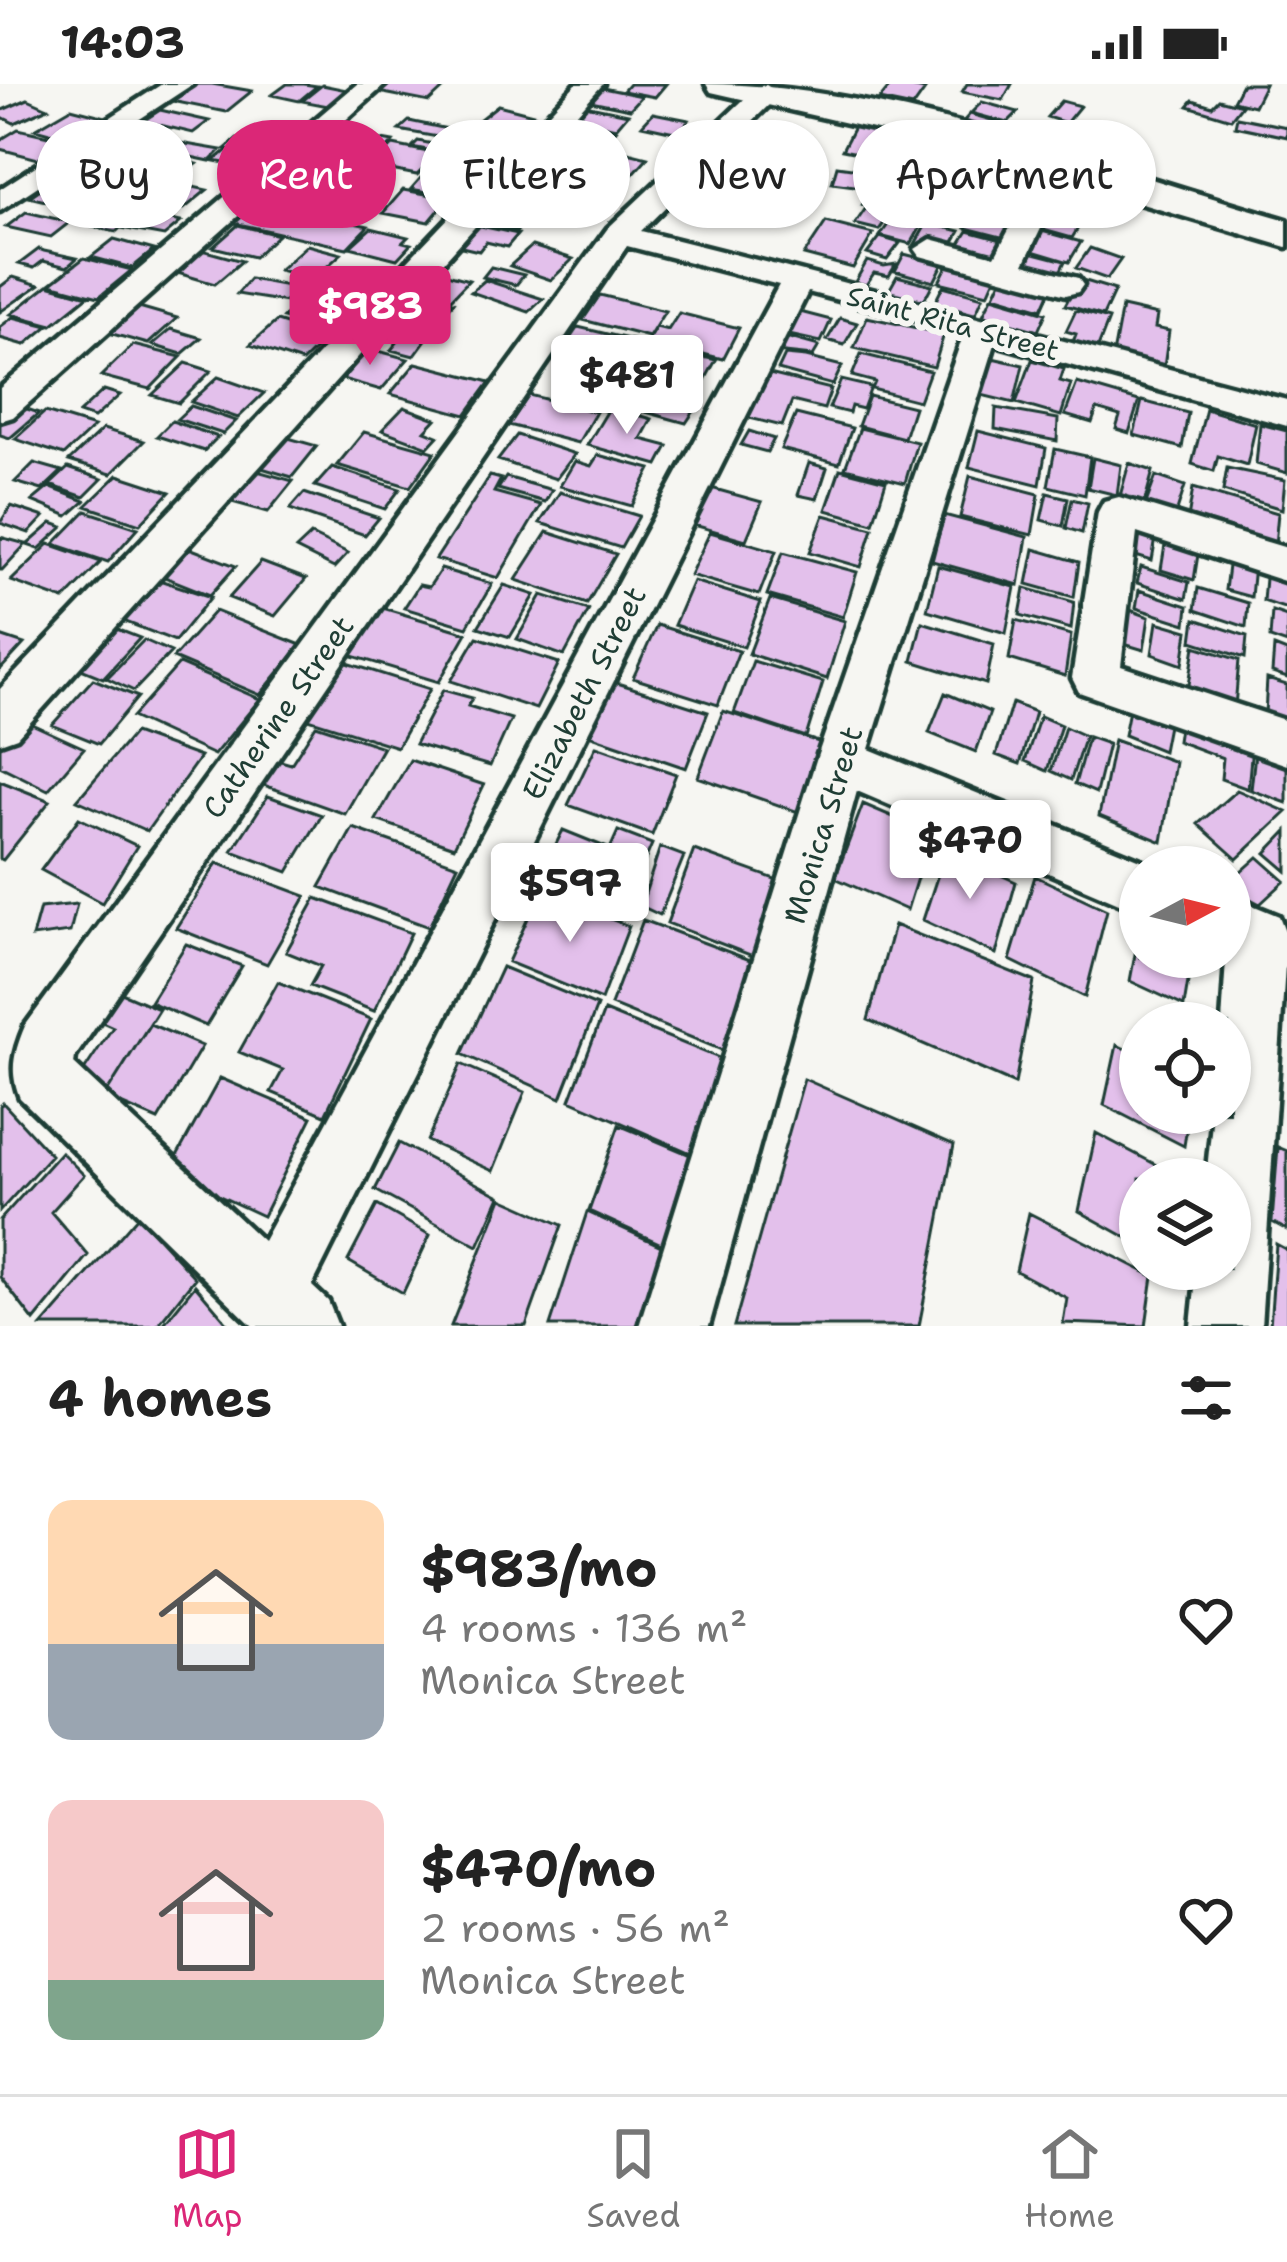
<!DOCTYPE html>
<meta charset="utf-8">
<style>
:root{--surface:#fff;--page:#f6f6f6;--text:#222;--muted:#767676;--line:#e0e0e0;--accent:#db2777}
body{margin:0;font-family:"Shantell Sans",sans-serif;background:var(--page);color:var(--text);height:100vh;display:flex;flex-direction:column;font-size:45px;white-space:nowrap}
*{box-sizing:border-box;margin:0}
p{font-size:39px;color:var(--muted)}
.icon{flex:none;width:66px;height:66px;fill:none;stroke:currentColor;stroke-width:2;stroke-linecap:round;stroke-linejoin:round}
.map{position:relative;height:1242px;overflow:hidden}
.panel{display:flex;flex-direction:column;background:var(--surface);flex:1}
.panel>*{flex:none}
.hud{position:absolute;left:36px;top:36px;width:1215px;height:108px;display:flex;gap:24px}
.needle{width:78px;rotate:83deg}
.controls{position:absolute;left:1119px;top:762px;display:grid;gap:24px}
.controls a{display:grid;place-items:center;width:132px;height:132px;border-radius:50%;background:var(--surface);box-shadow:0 3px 9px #0004;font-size:60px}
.price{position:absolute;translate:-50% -102px;padding:0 27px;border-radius:12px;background:#fff;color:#222;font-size:39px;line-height:78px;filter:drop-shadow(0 3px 6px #0008)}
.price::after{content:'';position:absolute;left:50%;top:72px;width:36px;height:27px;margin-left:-18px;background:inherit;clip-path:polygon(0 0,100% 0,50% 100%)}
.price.active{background:var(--accent);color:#fff}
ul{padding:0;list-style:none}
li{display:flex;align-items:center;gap:36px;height:300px;padding:0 48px}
li span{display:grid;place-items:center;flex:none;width:336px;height:240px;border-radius:24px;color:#555}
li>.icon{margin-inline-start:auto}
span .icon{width:144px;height:144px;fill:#fffc;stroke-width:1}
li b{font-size:51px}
h2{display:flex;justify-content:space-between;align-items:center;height:144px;padding:0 48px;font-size:51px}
.tag{padding:0 42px;border-radius:54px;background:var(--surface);box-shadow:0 3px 9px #0004;font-size:42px;line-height:108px}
.tag.active{background:var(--accent);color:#fff}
.status{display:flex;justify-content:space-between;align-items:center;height:84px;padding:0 60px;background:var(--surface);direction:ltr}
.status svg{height:33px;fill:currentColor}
.tab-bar{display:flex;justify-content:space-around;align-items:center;height:168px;border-top:3px solid var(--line);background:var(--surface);font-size:33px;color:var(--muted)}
.tab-bar a{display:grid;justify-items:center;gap:6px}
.tab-bar .active{color:var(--accent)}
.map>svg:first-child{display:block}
.green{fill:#95dcab;stroke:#5a8c70;stroke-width:3}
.building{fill:#e3c0eb;stroke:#1f3d34;stroke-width:3}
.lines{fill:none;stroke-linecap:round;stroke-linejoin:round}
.minor-casing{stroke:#1f3d34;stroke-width:9}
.primary-casing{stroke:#1f3d34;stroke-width:9}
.minor{fill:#f6f6f2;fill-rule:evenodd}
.primary{fill:#f6f6f2;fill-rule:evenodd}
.labels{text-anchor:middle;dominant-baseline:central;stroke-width:12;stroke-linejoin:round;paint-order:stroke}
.far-street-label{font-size:27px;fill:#1f3d34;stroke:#f6f6f2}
.street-label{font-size:30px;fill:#1f3d34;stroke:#f6f6f2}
</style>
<div class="status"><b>14:03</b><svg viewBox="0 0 49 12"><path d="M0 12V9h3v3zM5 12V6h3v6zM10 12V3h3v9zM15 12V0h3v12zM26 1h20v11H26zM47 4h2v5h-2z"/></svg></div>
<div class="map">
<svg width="1287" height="1242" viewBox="0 0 1287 1242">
<rect width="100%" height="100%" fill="#f6f6f2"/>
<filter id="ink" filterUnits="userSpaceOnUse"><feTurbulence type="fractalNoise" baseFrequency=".00833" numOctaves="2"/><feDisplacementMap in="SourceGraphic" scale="24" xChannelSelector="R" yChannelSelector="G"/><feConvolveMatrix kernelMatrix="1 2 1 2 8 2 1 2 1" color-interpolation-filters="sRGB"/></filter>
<g filter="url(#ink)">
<path class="green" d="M519 90 590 91 614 107 590 127 514 118 520 106 511 100Z"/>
<path class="building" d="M196 0H212L252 7 226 28 172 17Z
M287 0H304L317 2 299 17 272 11Z
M388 0H422L444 4 429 18 378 8Z
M629 0H666L655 13 623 7Z
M892 0H895L925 6 913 23 879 16Z
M967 0H1012L1003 16 962 8Z
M1242 0H1265L1254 22 1233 17Z
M322 1 347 6 328 22 302 17Z
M593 2 642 12 630 25 581 15Z
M28 15 48 24 14 39 0 32V27Z
M1219 15 1242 21 1231 35 1188 22 1193 16 1212 22Z
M1061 17 1080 22 1066 39 1047 33Z
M982 18 1018 28 1007 39 971 29Z
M575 19 628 30 616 44 562 32Z
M498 21 533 30 516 44H490L478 54 461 50Z
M71 24 106 33 71 55 35 45Z
M160 26 209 37 193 49 143 37Z
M653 29 689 36 679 49 642 41Z
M970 30 1013 42 1003 53 960 41Z
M1237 33 1287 43V53L1235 42Z
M560 35 616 46 604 60 547 48Z
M409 37 462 48 454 56 399 46Z
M854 43 884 49 873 72 842 66Z
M18 45 66 56 38 75 0 65V56Z
M332 47 393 58 382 70 370 68 361 76 311 68Z
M131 48 157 54 176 59 160 70 115 59Z
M910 54 936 59 924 80 898 74Z
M237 55 259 59 279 62 267 73 225 65Z
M418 57 448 63H475L467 71 442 69 412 63Z
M180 59 221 66 210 77 167 68Z
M393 61 438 70 417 91 371 82Z
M941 62 968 68 955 90 927 83Z
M620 66 648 73 632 91 604 84Z
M226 67 266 75 254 85 214 77Z
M147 68 197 80 173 98 123 85Z
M447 68 474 76 455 92 427 84Z
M313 72 366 81 350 97 297 87Z
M976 73 1003 81 988 100 959 91Z
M887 80 919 89 912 99 880 90Z
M837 82 874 87 870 104 832 99Z
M1007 84 1040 94 1025 113 991 102Z
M928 86 953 92 943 113 917 107Z
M427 87 469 95 454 113 411 105Z
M293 89 341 101 335 106 309 99 300 107 278 101Z
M141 91 170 98 138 122 108 114Z
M959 92 988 101 978 113 948 104Z
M1061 97 1102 109 1088 130 1047 117Z
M175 99 207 106 184 125 152 118Z
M46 101 91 112 74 124 29 113Z
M403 106 449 114 429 138 383 129Z
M949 106 976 114 960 138 932 130Z
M989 106 1027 116 1019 131 981 121Z
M909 108 936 114 924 137 862 121 869 110 902 119Z
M248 116 368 142 347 164 225 137Z
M109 118 142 124 116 148 82 141Z
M1043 119 1086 131 1072 154 1029 142Z
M150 120 170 124 158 133 181 138 164 152 122 144Z
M484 122 530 130 517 147 471 138Z
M978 122 1020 133 1009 155 966 144Z
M866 124 890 131 879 146 855 140Z
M26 128 70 138 51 153 6 143Z
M894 132 923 139 911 160 880 152Z
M826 138 873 150 853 184 804 171Z
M927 139 960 147 948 169 915 160Z
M471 140 518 150 507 163 486 158 479 167 453 161Z
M238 141 278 151 254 173 213 163Z
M371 144 408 153 403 158 411 160 397 175 350 163Z
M1031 144 1081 158 1069 178 1019 163Z
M968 147 1009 158 998 178 956 166Z
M880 153 900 159 887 176 867 170Z
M114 155 154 166 132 184 91 173Z
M307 161 341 170 313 195 279 186Z
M532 162 573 175 551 196 510 182Z
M1090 164 1121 175 1107 195 1076 184Z
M39 165 44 167 77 174 67 183 43 177 34 184 19 180Z
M198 165 242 177 215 200 171 187Z
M1019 165 1065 177 1056 197 1009 184Z
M904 170 943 180 934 198 895 187Z
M84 174 132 186 99 213 50 200Z
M867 177 884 182 896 180 889 192 874 189 866 201 855 198Z
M948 180 996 192 988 210 939 198Z
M491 183 524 191 516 201 483 193Z
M429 185 469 196 450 216 409 204Z
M897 192 932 201 923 218 888 208Z
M13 193 39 201 0 228V203Z
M326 194 361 203 343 220 308 211Z
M1002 194 1050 207 1042 225 994 211Z
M250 195 299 204 286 218 237 210Z
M1079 195 1115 206 1103 232 1065 221Z
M485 196 543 215 529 228 471 208Z
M48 201 88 212 52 241 11 230Z
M943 202 983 213 975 231 934 220Z
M415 208 454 218 432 242 392 231Z
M600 211 665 227 649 253 583 236Z
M992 213 1046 229 1038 247 983 231Z
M300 217 341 227 325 244 283 234Z
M139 223 177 234 148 260 109 249Z
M1122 223 1157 231 1155 244 1169 247 1164 283 1113 271Z
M1076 226 1109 235 1097 266 1073 258 1076 250 1066 247Z
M800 228 831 236 821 258 789 251Z
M679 229 739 244 723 275 648 256 656 243 668 246Z
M13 233 48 242 25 261 0 254V243Z
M867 233 944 250 934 283 854 264Z
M840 234 857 239 844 261 827 256Z
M277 237 328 253 302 278 250 261Z
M411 241 433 246 414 272 391 266Z
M578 243 653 261 635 291 558 272Z
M171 245 201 254 182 270 152 261Z
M776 250 819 262 813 272 766 267Z
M133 261 181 273 150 305 101 292Z
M360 262 408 275 381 306 332 292Z
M660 263 716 276 700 305 643 291Z
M861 270 930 287 919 317 872 305 875 298 852 292Z
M785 271 806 273 842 282 833 301 778 286Z
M979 271 1023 281 1014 319 969 308Z
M1032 276 1064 285 1060 297 1071 300 1061 332 1016 319Z
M186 279 211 287 179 319 152 311Z
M416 279 490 298 466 331 390 310Z
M581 284 593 287 589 294 620 302 606 327 562 315Z
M757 287 831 305 824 325 792 317 782 342 737 331Z
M218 293 264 309 238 334 191 318Z
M841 296 871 303 863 325 851 322 849 329 829 324Z
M646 297 687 308 679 322 694 327 686 339 620 321 631 305 640 307Z
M1077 299 1139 317 1129 349 1116 345 1120 332 1097 325 1092 339 1065 331Z
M104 306 120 311 94 334 79 329Z
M529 311 596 328 578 359 509 341Z
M869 312 914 323 904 354 858 342Z
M1142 317 1188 329 1182 364 1134 351Z
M191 322 236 337 223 350 177 335Z
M21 323 39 329 10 354 0 351V340Z
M404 323 436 335 425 347 438 352 428 363 382 346Z
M610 323 652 335 641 355 668 362 658 381 587 361Z
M996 324 1058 335 1057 357 995 345Z
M1206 325 1256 340 1247 381 1218 372 1214 387 1192 380Z
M45 328 94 343 64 371 15 355Z
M796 330 852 344 839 380 781 365Z
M172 337 218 353 204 367 157 352Z
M1260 340 1287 347V389L1256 380Z
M860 344 917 358 905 399 845 384Z
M103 345 144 357 111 390 69 377Z
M749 347 774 355 767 368 741 361Z
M978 347 1046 364 1040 401 969 383Z
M364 348 435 368 410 403 337 381Z
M274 350 317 362 292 393 248 380Z
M517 351 575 370 556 395 498 376Z
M1055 365 1090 373 1085 411 1048 402Z
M598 371 651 385 632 422 560 402 575 377 591 382Z
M1093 374 1121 381 1117 411 1088 404Z
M34 379 62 387 42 406 15 398Z
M809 379 827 384 817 415 798 411Z
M1129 379 1153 387 1144 420 1120 412Z
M239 382 293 397 268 428 210 412Z
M332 383 400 405 385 425 315 402Z
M68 384 102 395 84 413 50 401Z
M1227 384 1285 396 1282 425 1223 407Z
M840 385 886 397 873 439 826 426Z
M118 391 170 408 140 440 86 422Z
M490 392 501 395 494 408 541 421 498 494 436 475Z
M970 392 1039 410 1032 451 960 433Z
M1156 392 1185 402 1175 433 1145 422Z
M506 393 552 406 545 418 498 405Z
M49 403 85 417 68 432 32 417Z
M711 404 762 418 746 456 694 441Z
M1193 404 1278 429 1275 461 1188 435Z
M560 408 639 432 621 464 540 439Z
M304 409 379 434 365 451 290 425Z
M1047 409 1068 414 1063 442 1041 436Z
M1072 415 1088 419 1082 449 1066 444Z
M11 422 44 433 29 449 0 439Z
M86 427 138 444 108 478 54 460Z
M824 431 873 444 861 483 810 468Z
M944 431 1027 453 1019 501 932 477Z
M52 439 63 443 39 465 27 461Z
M1129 440 1157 448 1152 477 1123 468Z
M547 448 616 470 587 520 516 496Z
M710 448 776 467 759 511 690 491Z
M311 451 348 469 334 484 296 465Z
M0 453 26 460 2 486H0Z
M1166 455 1199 464 1194 496 1161 486Z
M49 460 101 478 64 516 11 497Z
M184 462 236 482 210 511 157 490Z
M1034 465 1079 478 1074 513 1027 500Z
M783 468 857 488 843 533 767 511Z
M1229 474 1254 481 1251 513 1225 506Z
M261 478 306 495 275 532 229 514Z
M938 482 1015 503 1006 549 927 526Z
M1141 483 1189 498 1186 515 1137 499Z
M1266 483 1287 490V525L1263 517Z
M441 485 492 500 467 543 404 524 419 501 429 503Z
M141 490 211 513 175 557 105 530Z
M693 497 761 518 744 563 674 541Z
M504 501 535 511 510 553 478 543Z
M1025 504 1074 518 1071 545 1020 531Z
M1198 504 1248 519 1246 543 1195 526Z
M1139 506 1188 522 1186 540 1136 524Z
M542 511 589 526 564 572 517 555Z
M770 515 845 537 827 595 749 570Z
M376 522 467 549 439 598 346 570Z
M1130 526 1149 533 1144 566 1124 560Z
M215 527 301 561 260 611 173 574Z
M1272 527 1287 532V560L1270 554Z
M1195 535 1247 552 1245 574 1192 557Z
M1016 536 1071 551 1065 592 1009 575Z
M922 538 994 560 986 600 912 577Z
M1157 538 1188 547 1183 581 1152 570Z
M657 541 739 567 718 621 633 594Z
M109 542 140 554 103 594 71 581Z
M0 552 24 560 0 586Z
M477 553 559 579 536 625 451 597Z
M144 556 171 568 134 607 107 594Z
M1195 562 1239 576 1235 623 1188 607Z
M1274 563 1287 568V594L1272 589Z
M338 576 430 605 397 663 302 633Z
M753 577 823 598 806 653 734 629Z
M179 580 260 615 214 671 132 633Z
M93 595 138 613 99 660 52 641Z
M1267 595 1287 601V637L1265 630Z
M614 598 708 628 686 684 589 651Z
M443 606 472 614 468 622 511 635 490 682 415 660Z
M945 609 990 628 976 668 929 649Z
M1131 616 1170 631 1163 667 1124 651Z
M1012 619 1035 628 1020 680 996 671Z
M723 627 828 661 807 731 698 693Z
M1040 632 1061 641 1047 687 1025 677Z
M23 636 84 664 48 706 0 682V660Z
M1180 637 1252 663 1248 705 1221 695 1223 674 1177 657Z
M316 641 383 663 345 730 258 699 274 675 291 680Z
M1065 643 1085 652 1071 696 1051 687Z
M134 649 200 673 147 747 77 716Z
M1088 653 1108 660 1096 709 1075 700Z
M1114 656 1175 678 1162 758 1099 732Z
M596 662 676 690 652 751 568 721Z
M1255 669 1287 681V719L1251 706Z
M410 676 484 701 454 763 376 736Z
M0 697 50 717 3 776 0 775Z
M1237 706 1287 728 1237 775 1198 740Z
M268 712 322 731 288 788 232 767Z
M863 720 931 749 907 826 835 794Z
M79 734 137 762 102 819 41 786Z
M353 744 458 781 429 843 320 803Z
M563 746 610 765 618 747 652 760 641 786 615 776 593 822 537 798Z
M1287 747V787L1266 769Z
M660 763 684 772 660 831 641 822Z
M694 766 786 799 763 876 667 839Z
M946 766 1016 798 996 870 923 836Z
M1258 773 1285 797 1260 820 1230 804V798Z
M217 779 306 812 267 880 176 844Z
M1035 792 1107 826 1085 913 1010 876Z
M619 793 644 802 632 830 607 819Z
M540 808 629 842 601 916 508 878Z
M316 814 411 849 374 927 310 902 321 882 286 868Z
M77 820 70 848 32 853 40 824Z
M643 836 761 880 734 971 611 921Z
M894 841 1034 897 1015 1000 868 936Z
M1140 844V873H1192L1184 922 1130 897Z
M186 860 242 882 206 942 150 918Z
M502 883 597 922 561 1014 462 970Z
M278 898 371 935 325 1031 271 1008 283 986 239 968Z
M110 904 159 925 104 1013 75 1000 113 943 91 933Z
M604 927 729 978 700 1073 570 1016Z
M150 940 202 962 158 1036 104 1013Z
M1117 961 1140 972V1029H1189L1184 1062 1104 1021Z
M461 980 525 1008 493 1087 427 1057Z
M220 994 312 1033 263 1132 168 1088Z
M804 995 954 1061 919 1242H734Z
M3 1019 51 1071 0 1127V1022Z
M619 1041 693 1072 666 1162 589 1127Z
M1096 1049 1166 1086 1164 1095H1140V1161L1079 1127Z
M399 1059 500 1112 478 1162 375 1106Z
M1278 1063 1287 1067V1146L1272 1138Z
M61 1068 84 1091 51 1128 88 1171 34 1237 0 1193V1136Z
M502 1114 562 1141 526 1242H451Z
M377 1121 430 1151 403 1209 348 1177Z
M587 1128 685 1173 663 1242H550Z
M1029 1129 1153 1192 1146 1242 1063 1239 1067 1214 1016 1187Z
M138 1132 195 1194 157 1242H42Z
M1276 1160 1287 1166V1242H1270Z
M195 1201 230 1242H162Z"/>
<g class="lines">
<g class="minor-casing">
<path id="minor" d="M162 0H193L0 127V105Z
M357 0H386L13 333 0 337V304Z
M576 0H603L17 653 0 659V605Z
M766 1 779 9 775 15 641 147C857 200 1071 260 1287 316V342L995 260 869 665 1158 783H1140V828L857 707 709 1242H639L816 676 964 249 808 208 312 1202 328 1217 338 1242H253L20 1014C9 987 14 968 25 942L608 144 757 3ZM627 162 779 201 263 1157 74 980 75 973Z
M1056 75 1070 84 1024 180 1078 194 1083 201 1078 208 1066 211 920 172 915 165 931 155 995 172 1042 84Z
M1119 413 1287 464V498L1137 449 1121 582 1287 637V681L1079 608 1072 594 1098 428 1104 417Z
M1230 812 1279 832 1287 852 1261 1242H1191L1197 1185H1230V1095H1206L1213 1029H1230V939H1222Z"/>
</g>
<g class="primary-casing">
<path id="primary" d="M706 0C885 0 1112 86 1287 136V163L943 61 711 8Z"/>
</g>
<use href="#minor" class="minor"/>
<use href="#primary" class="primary"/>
</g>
</g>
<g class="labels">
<g class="far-street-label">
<text transform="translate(953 239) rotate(15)">Saint Rita Street</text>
</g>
<g class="street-label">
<text transform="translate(584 609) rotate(-63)">Elizabeth Street</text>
<text transform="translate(278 633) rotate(-55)">Catherine Street</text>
<text transform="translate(823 741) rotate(-73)">Monica Street</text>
</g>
</g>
</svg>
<div class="controls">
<a><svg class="needle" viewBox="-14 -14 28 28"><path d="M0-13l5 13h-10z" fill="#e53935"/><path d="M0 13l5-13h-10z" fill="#767676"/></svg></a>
<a><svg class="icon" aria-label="locate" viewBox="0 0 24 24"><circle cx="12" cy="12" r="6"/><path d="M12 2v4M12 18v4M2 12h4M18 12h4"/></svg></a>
<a><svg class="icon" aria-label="layers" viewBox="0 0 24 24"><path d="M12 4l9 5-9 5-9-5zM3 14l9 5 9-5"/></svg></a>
</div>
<b class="price active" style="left:370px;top:284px">$983</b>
<b class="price" style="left:627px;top:353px">$481</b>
<b class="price" style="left:970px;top:818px">$470</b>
<b class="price" style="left:570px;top:861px">$597</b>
<div class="hud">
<a class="tag">Buy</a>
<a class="tag active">Rent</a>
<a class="tag">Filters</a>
<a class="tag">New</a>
<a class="tag">Apartment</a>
</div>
</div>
<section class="panel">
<h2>4 homes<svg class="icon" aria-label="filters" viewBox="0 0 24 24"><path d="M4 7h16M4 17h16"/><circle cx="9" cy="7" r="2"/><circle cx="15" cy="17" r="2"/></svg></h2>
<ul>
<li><span style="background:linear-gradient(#ffd9b3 60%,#9aa5b1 0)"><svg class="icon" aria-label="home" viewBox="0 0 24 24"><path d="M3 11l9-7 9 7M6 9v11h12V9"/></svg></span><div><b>$983/mo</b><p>4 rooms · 136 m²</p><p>Monica Street</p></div><svg class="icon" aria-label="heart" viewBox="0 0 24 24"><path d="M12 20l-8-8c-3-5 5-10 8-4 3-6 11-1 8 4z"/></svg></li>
<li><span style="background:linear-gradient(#f6c9c9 75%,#7fa58c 0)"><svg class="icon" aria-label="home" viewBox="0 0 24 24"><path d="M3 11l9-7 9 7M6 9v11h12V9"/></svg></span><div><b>$470/mo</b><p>2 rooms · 56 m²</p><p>Monica Street</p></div><svg class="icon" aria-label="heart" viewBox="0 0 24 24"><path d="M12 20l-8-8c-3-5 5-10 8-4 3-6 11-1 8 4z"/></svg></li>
</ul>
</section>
<nav class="tab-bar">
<a class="active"><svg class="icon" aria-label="map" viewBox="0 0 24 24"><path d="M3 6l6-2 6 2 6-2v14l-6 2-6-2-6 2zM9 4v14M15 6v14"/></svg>Map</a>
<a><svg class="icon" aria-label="saved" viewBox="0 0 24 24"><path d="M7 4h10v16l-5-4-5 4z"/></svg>Saved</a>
<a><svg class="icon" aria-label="home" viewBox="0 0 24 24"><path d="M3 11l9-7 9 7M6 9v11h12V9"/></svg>Home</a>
</nav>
